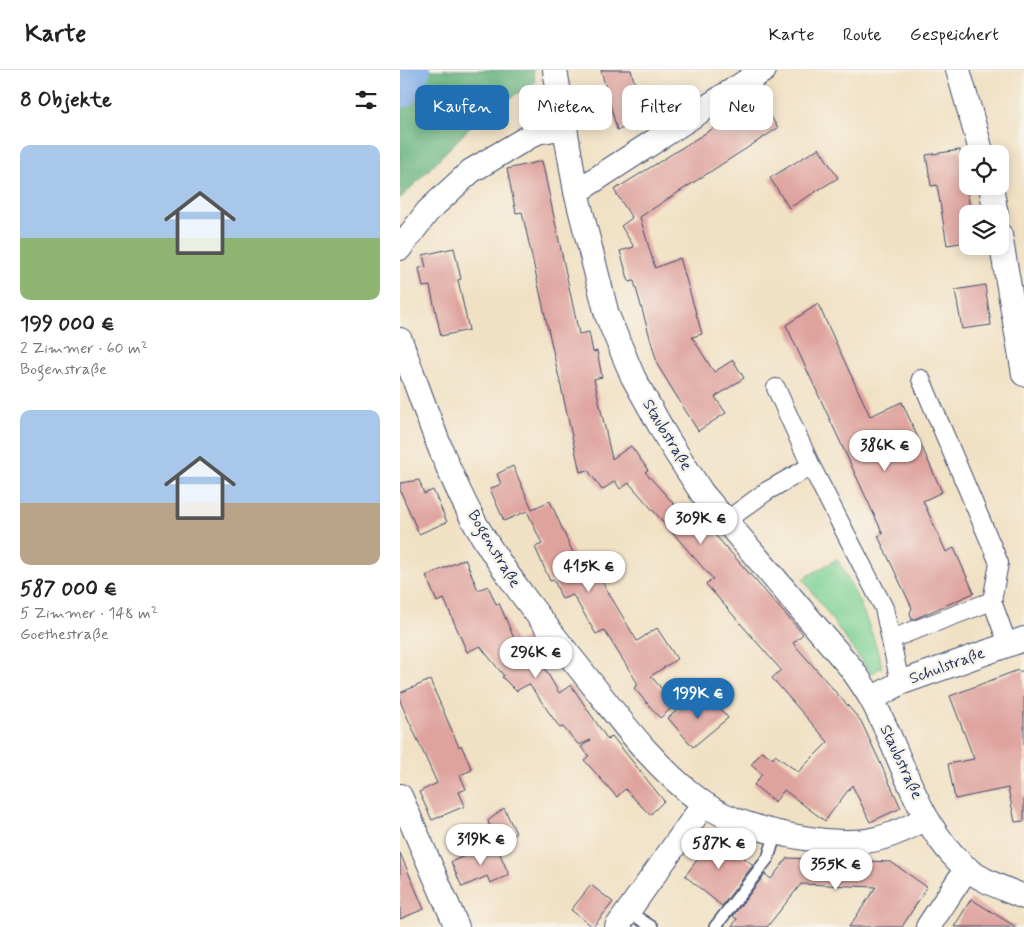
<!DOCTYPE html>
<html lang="de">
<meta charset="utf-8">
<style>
:root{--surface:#fff;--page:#f6f6f6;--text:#222;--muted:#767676;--line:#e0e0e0;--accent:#1f6fb2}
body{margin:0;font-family:Mynerve,sans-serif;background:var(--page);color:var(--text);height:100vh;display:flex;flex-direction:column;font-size:19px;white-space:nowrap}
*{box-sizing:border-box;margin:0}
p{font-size:16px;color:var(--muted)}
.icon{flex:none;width:28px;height:28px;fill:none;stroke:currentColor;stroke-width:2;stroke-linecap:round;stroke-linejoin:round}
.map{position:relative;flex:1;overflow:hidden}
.panel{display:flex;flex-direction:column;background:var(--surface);width:400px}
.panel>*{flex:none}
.top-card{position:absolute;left:15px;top:15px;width:475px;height:45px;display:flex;gap:10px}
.fabs{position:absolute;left:559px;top:75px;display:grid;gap:10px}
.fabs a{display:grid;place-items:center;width:50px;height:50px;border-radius:10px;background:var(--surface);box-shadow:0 2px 12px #0003;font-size:25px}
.price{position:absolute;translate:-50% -42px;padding:0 11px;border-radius:18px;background:#fff;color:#222;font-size:16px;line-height:32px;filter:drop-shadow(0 1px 2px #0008)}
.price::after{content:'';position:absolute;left:50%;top:30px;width:15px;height:11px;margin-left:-8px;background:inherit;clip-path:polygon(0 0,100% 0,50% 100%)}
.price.selected{background:var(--accent);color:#fff}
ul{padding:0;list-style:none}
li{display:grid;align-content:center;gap:10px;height:265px;padding:0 20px}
li span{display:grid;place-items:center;height:155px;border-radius:10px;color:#555}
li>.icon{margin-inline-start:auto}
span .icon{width:90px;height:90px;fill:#fffc;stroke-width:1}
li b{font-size:21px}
h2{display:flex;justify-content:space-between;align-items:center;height:60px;padding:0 20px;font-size:21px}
.tag{padding:0 18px;border-radius:10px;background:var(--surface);box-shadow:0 2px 12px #0003;font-size:18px;line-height:45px}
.tag.selected{background:var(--accent);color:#fff}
header{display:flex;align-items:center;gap:30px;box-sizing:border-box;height:70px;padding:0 25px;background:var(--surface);border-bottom:1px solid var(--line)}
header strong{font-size:24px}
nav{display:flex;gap:28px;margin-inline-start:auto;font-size:18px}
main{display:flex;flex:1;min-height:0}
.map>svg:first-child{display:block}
.green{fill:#7ed294;stroke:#4c8079}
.forest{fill:#66b47e;stroke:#40726e}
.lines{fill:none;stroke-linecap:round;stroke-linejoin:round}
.river{stroke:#81afeb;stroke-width:42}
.building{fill:#dfa39e}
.service-casing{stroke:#3b4a6d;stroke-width:14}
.pedestrian-casing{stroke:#3b4a6d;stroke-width:20}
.minor-casing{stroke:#3b4a6d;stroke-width:26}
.service{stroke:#fff;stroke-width:11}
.pedestrian{stroke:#fff;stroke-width:18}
.minor{stroke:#fff;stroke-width:24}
.labels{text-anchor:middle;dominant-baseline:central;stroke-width:5;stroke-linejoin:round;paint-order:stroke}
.street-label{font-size:16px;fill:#1b2f5e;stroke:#f7f3e8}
</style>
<header>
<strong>Karte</strong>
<nav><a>Karte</a><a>Route</a><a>Gespeichert</a></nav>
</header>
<main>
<section class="panel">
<h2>8 Objekte<svg class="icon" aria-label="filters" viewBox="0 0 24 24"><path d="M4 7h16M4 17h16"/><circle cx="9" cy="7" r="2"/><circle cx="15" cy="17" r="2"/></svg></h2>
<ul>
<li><span style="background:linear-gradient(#a9c7e8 60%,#8fb573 0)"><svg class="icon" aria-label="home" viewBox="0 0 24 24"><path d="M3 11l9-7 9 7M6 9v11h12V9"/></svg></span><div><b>199 000 €</b><p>2 Zimmer · 60 m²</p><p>Bogenstraße</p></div></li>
<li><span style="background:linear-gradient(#a9c7e8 60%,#b9a48a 0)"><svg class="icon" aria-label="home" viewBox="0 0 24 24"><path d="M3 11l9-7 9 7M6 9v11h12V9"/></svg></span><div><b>587 000 €</b><p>5 Zimmer · 148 m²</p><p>Goethestraße</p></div></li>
</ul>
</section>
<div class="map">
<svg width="624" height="857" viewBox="0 0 624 857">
<rect width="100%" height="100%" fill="#f7f3e8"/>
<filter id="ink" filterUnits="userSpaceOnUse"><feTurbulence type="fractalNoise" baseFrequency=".02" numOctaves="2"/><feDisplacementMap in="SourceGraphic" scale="10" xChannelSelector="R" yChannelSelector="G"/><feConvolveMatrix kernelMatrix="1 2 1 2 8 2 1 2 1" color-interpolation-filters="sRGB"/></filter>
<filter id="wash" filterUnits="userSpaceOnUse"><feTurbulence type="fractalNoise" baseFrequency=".0096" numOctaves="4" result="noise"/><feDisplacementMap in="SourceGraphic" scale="20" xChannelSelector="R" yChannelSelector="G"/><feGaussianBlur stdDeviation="1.12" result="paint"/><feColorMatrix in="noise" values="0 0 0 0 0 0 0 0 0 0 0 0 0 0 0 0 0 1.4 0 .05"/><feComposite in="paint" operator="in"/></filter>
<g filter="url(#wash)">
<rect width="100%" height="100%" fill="#f1e1c4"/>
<path class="green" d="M437 489C457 524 472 558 482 597L471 604 403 509Z"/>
<path class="forest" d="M0 0H133L135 12 79 48 0 129Z"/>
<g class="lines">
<path class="river" d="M0 17 9 0"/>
</g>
<g id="blocks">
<path class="building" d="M201 0H231L245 53 217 60Z
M362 32 378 58 240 147 255 198 280 188 302 264 292 267 314 302 333 290 344 308 315 327 326 343 298 361 258 296 234 211 229 212 220 181 234 177 221 156 232 148 214 120 333 46 331 44 349 33 353 38Z
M419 78 438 108 389 138 370 108Z
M560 80 571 144H568V172L547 175 537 115 531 116 526 85Z
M142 91 179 264 189 262 193 282 197 281 202 307 194 309 212 389 231 376 248 400 245 402 292 454 300 448 403 564 393 573 461 651 501 738 470 752 452 715 425 751 384 720 375 732 354 715 362 704 351 695 362 681 373 689 375 685 398 702 428 672 372 608 381 600 306 514 313 509 229 413 220 419 215 411 202 420 188 400 180 402 122 142 116 143 107 99Z
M54 178 61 209 58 210 69 260 41 266 30 216 23 217 19 198 26 197 23 185Z
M585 215 591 255 562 259 555 220Z
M418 234 470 346 502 332 542 422 523 431 546 482 554 478 574 523 512 550 510 543 512 538 478 466 483 464 386 255Z
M113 396 132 439 150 431 185 510 197 503 237 571 257 558 277 589 251 606 275 635 260 648 234 618 238 614 204 560 196 564 173 525 162 529 154 510 150 511 135 477 142 474 127 441 104 451 90 419 101 414 97 404Z
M19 410 24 424 33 420 47 452 19 464 0 420V413Z
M65 489 78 520 88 516 96 534 99 533 116 573 127 568 159 623 171 615 208 670 212 666 264 731 250 745 225 719 217 727 184 690 189 686 181 677 191 670 179 675 163 657 160 658 129 614 116 621 102 607 104 606 80 576 67 582 44 529 37 532 26 506Z
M618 600 619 602 624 600V751L615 752 608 718 555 729 548 694 574 689 550 626Z
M30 610 59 677 61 675 72 700 60 705 66 719 59 722 65 736 32 750 19 722 37 713 0 631V623Z
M297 624 307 636 314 631 328 648 293 677 268 648Z
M104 738 116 763 96 772 88 751Z
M316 765 353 795 322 836 285 806Z
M95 772 109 805 90 813 87 806 62 817 51 792Z
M0 783 24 839 0 849Z
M387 788 491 792 527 817 502 857H449L476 817 401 814 367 857H332L337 849 333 846 365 804 371 809Z
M191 815 213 832 193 857 171 840Z
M571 829 616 857H554Z"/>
</g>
</g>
<g filter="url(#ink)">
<use href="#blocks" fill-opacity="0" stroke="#3b4a6d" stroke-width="1"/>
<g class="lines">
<g class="service-casing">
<path id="service" d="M229 842 252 857
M315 857 368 788 376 763"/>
</g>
<g class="pedestrian-casing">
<path id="pedestrian" d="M376 318 411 396 484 538 500 613
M326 451 367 421 411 396
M592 531 608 575
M491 569 592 531 599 493 521 309"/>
</g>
<g class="minor-casing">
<path id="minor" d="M155 0 176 122 207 245 233 307 268 370 302 423 451 598C458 608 466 619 472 630 502 685 517 756 566 798 582 811 605 819 624 827
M558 0 582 84
M591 116 596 144
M176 122 364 0
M600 165 624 304
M0 178 28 141 71 101 137 62 166 57
M0 270C23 332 44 397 76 455 105 505 141 550 177 595 216 644 252 696 303 733 329 752 373 763 404 768 455 776 481 774 526 748
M472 629 500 613 624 569
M0 726 57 857
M217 857 304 734
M528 857 567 798"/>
</g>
<use href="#service" class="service"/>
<use href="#pedestrian" class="pedestrian"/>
<use href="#minor" class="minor"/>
</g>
</g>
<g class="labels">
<g class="street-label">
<text transform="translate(267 365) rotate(59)">Staubstraße</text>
<text transform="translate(94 479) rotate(59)">Bogenstraße</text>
<text transform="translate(547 596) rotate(-20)">Schulstraße</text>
<text transform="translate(501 692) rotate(65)">Staubstraße</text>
</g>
</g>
</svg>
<div class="fabs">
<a><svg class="icon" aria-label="locate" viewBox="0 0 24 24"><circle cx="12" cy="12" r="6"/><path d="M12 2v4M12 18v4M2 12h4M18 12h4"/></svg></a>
<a><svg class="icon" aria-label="layers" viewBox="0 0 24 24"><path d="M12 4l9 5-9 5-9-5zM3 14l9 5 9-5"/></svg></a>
</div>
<b class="price" style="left:485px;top:402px">386K €</b>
<b class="price" style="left:301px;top:475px">309K €</b>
<b class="price" style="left:189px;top:523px">415K €</b>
<b class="price" style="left:136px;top:609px">296K €</b>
<b class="price selected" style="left:298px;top:650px">199K €</b>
<b class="price" style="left:81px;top:796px">319K €</b>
<b class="price" style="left:319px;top:800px">587K €</b>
<b class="price" style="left:436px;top:821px">355K €</b>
<div class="top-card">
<a class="tag selected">Kaufen</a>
<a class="tag">Mieten</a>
<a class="tag">Filter</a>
<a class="tag">Neu</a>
</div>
</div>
</main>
